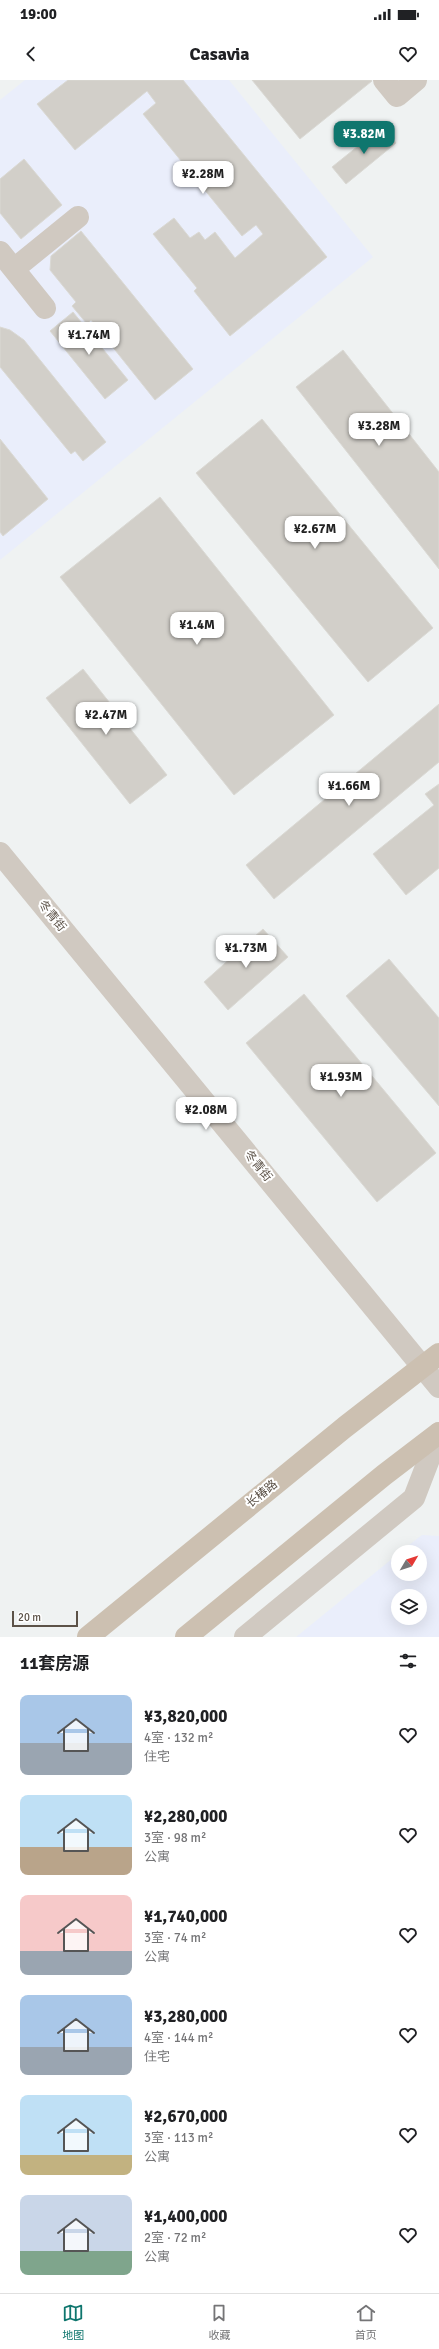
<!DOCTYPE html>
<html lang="zh">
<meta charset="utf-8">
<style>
:root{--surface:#fff;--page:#f6f6f6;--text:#202124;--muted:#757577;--line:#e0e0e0;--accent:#0f766e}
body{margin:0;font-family:Signika,"Noto Sans SC",sans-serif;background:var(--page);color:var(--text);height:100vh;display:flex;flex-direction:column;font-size:15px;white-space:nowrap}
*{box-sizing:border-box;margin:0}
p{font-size:13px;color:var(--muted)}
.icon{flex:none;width:22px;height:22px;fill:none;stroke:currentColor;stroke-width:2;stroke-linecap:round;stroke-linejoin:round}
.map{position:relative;height:1557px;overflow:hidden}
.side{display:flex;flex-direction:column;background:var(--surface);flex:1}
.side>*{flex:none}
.needle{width:26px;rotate:51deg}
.fabs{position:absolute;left:391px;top:1465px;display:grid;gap:8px}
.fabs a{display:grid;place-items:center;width:36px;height:36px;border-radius:50%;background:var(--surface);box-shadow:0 4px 16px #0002;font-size:20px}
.scale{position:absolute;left:12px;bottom:10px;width:66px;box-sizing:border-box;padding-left:4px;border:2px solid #5c5248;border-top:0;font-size:11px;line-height:14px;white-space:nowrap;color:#5c5248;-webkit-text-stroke:3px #fff;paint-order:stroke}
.price{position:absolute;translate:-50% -34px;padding:0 9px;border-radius:8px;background:#fff;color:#222;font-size:13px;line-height:26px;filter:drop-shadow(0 1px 2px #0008)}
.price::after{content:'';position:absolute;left:50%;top:24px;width:12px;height:9px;margin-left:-6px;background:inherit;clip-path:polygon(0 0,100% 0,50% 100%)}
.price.selected{background:var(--accent);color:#fff}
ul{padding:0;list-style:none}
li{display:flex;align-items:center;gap:12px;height:100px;padding:0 20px}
li span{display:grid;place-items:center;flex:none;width:112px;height:80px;border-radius:8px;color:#555}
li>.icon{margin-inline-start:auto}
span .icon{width:48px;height:48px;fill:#fffc;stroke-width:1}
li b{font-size:17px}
h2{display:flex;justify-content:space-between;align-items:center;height:48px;padding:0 20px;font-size:17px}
.status{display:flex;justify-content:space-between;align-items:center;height:28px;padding:0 20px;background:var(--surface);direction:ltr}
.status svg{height:11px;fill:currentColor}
header{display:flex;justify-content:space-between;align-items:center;height:52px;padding:0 20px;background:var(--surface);font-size:18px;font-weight:700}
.menu{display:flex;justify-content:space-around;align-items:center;height:56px;border-top:1px solid var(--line);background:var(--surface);font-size:11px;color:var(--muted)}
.menu a{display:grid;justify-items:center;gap:2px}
.menu .selected{color:var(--accent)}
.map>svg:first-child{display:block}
.commercial{fill:#eaeefb;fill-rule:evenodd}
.building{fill:#d2cfc9;stroke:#dad9d4}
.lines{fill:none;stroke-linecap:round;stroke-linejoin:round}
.minor{stroke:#d0c9c1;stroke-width:22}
.major{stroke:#ccc0b1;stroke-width:22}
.labels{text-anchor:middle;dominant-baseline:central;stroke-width:4;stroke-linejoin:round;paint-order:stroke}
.street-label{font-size:12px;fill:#5c5248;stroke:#fff}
</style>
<div class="status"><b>19:00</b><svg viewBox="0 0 49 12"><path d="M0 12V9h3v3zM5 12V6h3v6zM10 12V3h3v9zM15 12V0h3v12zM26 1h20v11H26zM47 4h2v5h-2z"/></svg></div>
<header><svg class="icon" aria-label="back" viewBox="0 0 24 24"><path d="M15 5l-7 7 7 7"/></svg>Casavia<svg class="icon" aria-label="heart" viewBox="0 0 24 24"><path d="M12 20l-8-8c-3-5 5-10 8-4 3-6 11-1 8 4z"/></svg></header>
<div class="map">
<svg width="439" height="1557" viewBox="0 0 439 1557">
<rect width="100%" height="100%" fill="#eff2f2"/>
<path class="commercial" d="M25 0H229L373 177 0 480V20Z
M422 1455 439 1456V1557H296L398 1474V1494H420V1472H400ZM398 1516H420V1538H398Z"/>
<path class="building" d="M68 0H183L327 177 230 256 194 211 197 208 153 154 174 138 190 158 199 152 205 160 215 152 235 178 263 154 256 145 242 156 143 34 156 23 147 11 75 70 37 24Z
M252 0H371L372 1 300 59Z
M383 46 396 63 346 104 332 87Z
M24 79 62 125 21 159 0 133V99Z
M81 151 193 289 155 320 91 240 87 244 72 226 76 222 50 190 51 176Z
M73 232 128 300 105 319 50 251Z
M0 247 10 250 24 260 106 362 83 381 75 371 71 374 0 287Z
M343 270 439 392V489L296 307Z
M262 339 433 548 368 602 196 393Z
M0 359 48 419 3 456 0 452Z
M160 417 334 635 234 715 60 497Z
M83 589 167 695 130 724 46 618Z
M439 624V682L274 819 246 785Z
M439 704V788L406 815 373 774 434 725 425 714Z
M263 849 288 877 228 930 204 902Z
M389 879 439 938V1026L346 916Z
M304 914 436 1073 377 1122 246 963Z"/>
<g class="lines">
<path class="minor" d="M384 0 397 16 416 0
M0 172 45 228
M14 189 78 137
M0 773 439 1307
M245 1557 414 1418 439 1353"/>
<path class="major" d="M88 1557 345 1347 439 1274
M186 1557 384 1395 439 1353"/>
</g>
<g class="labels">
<g class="street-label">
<text transform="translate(52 836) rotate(51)">冬青街</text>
<text transform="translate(258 1086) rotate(51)">冬青街</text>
<text transform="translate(262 1414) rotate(-39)">长椿路</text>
</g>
</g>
</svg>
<div class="fabs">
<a><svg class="needle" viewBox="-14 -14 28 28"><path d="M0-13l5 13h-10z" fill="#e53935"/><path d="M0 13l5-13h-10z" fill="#757577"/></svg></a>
<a><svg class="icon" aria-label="layers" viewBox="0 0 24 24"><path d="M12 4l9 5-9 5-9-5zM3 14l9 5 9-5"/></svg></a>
</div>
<div class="scale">20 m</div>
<b class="price selected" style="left:364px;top:75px">¥3.82M</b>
<b class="price" style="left:203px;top:115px">¥2.28M</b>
<b class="price" style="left:89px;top:276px">¥1.74M</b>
<b class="price" style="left:379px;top:367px">¥3.28M</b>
<b class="price" style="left:315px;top:470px">¥2.67M</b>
<b class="price" style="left:197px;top:566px">¥1.4M</b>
<b class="price" style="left:106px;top:656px">¥2.47M</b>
<b class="price" style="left:349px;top:727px">¥1.66M</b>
<b class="price" style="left:246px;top:889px">¥1.73M</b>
<b class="price" style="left:341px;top:1018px">¥1.93M</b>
<b class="price" style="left:206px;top:1051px">¥2.08M</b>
</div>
<section class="side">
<h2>11套房源<svg class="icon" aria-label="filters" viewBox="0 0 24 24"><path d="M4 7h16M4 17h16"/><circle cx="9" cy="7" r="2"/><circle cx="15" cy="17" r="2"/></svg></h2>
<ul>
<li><span style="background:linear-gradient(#a9c7e8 60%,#9aa5b1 0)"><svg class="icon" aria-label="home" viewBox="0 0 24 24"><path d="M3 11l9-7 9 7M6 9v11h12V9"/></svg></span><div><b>¥3,820,000</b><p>4室 · 132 m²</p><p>住宅</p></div><svg class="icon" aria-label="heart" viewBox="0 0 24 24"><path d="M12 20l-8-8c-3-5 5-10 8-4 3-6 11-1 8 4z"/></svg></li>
<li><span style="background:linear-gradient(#bfe0f5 65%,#b9a48a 0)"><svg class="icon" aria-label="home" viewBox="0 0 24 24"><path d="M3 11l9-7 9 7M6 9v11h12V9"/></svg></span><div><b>¥2,280,000</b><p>3室 · 98 m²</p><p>公寓</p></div><svg class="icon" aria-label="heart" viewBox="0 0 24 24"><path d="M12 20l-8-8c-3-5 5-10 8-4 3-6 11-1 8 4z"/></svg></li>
<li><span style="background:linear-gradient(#f6c9c9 70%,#9aa5b1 0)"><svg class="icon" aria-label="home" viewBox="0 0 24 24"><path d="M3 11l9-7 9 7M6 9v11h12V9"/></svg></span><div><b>¥1,740,000</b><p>3室 · 74 m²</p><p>公寓</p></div><svg class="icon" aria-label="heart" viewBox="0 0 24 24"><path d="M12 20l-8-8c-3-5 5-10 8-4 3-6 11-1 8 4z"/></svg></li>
<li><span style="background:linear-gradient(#a9c7e8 65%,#9aa5b1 0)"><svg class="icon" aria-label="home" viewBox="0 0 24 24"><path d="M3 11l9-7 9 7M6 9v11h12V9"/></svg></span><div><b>¥3,280,000</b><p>4室 · 144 m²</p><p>住宅</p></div><svg class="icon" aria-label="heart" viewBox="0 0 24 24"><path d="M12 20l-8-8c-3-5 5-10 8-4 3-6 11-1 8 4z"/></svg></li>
<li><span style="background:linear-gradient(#bfe0f5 75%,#c2b280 0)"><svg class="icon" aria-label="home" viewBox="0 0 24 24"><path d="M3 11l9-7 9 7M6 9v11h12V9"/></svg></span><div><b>¥2,670,000</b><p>3室 · 113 m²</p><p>公寓</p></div><svg class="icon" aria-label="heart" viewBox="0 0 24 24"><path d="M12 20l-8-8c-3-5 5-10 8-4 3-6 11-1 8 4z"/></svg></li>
<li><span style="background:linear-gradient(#c9d6e8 70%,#7fa58c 0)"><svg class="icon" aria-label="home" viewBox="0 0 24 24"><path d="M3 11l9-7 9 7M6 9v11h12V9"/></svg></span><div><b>¥1,400,000</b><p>2室 · 72 m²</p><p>公寓</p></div><svg class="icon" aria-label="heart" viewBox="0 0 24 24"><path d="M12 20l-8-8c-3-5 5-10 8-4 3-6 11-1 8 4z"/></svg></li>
</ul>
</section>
<nav class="menu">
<a class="selected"><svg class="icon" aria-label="map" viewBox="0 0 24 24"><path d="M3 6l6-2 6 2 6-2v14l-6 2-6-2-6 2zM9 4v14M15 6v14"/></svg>地图</a>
<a><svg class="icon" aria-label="saved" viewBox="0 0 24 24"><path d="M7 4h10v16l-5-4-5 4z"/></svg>收藏</a>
<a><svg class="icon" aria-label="home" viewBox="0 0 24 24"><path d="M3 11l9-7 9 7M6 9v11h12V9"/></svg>首页</a>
</nav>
